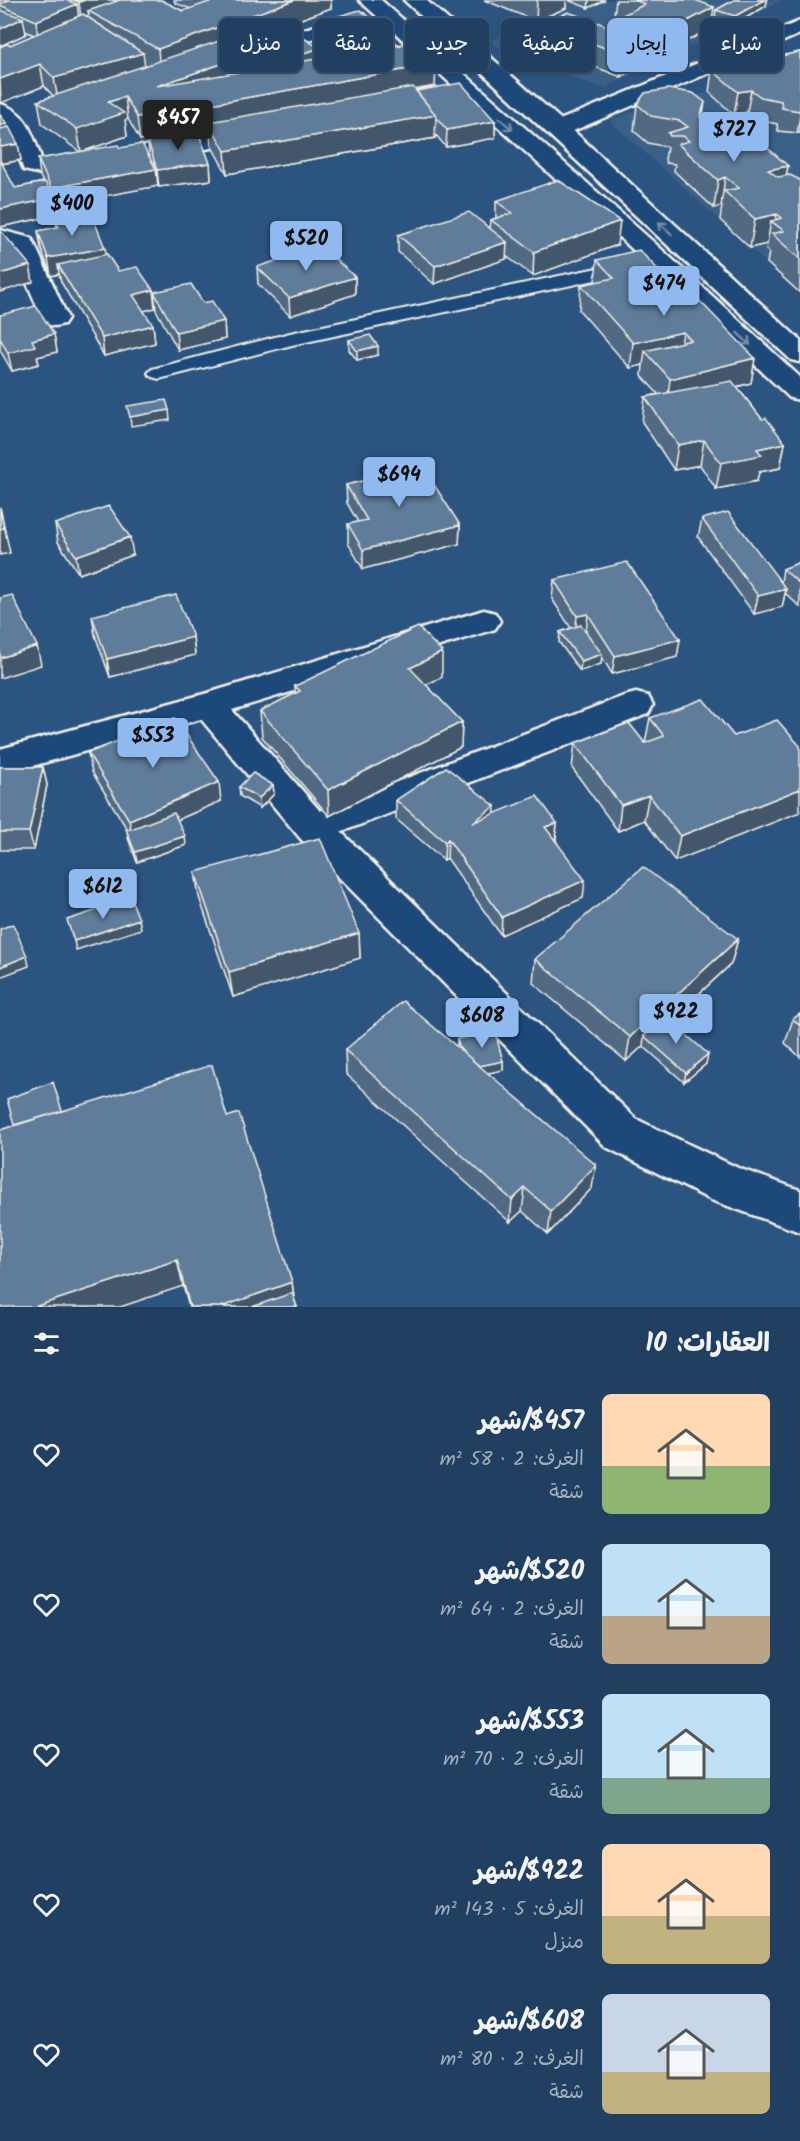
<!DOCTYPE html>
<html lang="ar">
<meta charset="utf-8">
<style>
:root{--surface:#213f61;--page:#294667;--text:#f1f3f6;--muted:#a2afbd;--line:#3e5876;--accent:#90b9f0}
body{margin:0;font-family:Kalam,"Playpen Sans Arabic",sans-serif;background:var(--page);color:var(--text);direction:rtl;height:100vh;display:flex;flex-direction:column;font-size:22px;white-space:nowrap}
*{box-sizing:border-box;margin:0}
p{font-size:20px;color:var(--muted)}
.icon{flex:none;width:33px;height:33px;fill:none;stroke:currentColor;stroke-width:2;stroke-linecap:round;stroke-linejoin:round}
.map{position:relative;height:1307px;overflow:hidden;direction:ltr}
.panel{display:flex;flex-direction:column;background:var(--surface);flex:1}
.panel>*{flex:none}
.guide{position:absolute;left:18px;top:18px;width:765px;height:54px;direction:rtl;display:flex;gap:12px}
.price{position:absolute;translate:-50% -51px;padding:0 14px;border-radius:6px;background:var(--accent);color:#111;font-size:20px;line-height:39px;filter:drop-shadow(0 2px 3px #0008)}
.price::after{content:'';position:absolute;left:50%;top:36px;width:18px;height:14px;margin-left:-9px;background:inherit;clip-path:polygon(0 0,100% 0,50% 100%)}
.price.current{background:#222;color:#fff}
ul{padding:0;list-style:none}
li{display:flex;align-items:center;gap:18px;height:150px;padding:0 30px}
li span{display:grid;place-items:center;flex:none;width:168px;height:120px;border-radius:9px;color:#555}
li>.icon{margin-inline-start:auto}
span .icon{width:72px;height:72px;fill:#fffc;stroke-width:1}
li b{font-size:26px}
h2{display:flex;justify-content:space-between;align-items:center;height:72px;padding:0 30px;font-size:26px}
.chip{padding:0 21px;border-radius:9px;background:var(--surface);box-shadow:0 2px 4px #0004,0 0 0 2px var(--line);font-size:21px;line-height:54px}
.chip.current{background:var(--accent);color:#111}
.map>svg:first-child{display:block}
.built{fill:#3b6088}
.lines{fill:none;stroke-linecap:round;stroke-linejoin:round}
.lane-casing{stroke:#f4f1e8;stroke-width:4}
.street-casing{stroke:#f4f1e8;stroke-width:5}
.secondary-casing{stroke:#f4f1e8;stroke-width:5}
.lane{fill:#1f4a7a;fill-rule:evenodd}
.street{fill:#1f4a7a;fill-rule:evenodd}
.secondary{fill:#1f4a7a;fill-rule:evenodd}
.wall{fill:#516a84;stroke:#f4f1e8;stroke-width:1.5;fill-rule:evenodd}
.shaded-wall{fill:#42566c;stroke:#f4f1e8;stroke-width:1.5}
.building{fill:#5e7b9a;stroke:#f4f1e8;stroke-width:1.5}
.oneway{stroke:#748da6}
</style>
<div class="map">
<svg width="800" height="1307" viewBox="0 0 800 1307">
<rect width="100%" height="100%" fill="#2c5481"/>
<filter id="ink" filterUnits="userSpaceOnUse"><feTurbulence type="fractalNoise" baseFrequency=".0167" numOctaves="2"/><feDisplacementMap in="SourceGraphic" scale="12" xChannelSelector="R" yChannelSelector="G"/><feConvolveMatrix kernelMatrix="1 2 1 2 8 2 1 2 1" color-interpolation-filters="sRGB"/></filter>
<g filter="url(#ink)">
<path class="built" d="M484 0H783L605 88 513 59 491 41 535 21Z
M800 74V293L610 121 633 111 643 118 658 103Z"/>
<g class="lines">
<g class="lane-casing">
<path id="lane" d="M630 261 637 263 640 267 637 271 292 345 159 379 152 377 148 373 152 369 290 333Z"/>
</g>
<g class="street-casing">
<path id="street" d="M357 13 364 15 367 19 364 23 257 56 250 54 247 50 250 46Z
M800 21V34L566 134 558 136 550 134 547 129 550 124Z
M0 104C28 111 33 137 42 160L54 163 254 126 262 128 265 133 262 138 254 140 54 177 24 170 6 125 0 121Z
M0 230 31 238 34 243 68 318 64 324 55 326 46 324 42 318 12 248 0 245Z
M484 610 495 613 500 621 495 629 232 710 320 811 624 696 636 693 648 696 653 705 648 714 341 832 636 1119 738 1168 800 1190V1232L711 1200 606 1147 300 838 201 719 0 775V749L208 693Z"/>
</g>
<g class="secondary-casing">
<path id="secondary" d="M359 0H381L659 247 800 377V400L790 398 641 257Z
M404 0H426L566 124 800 340V362L791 360Z"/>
</g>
<use href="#lane" class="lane"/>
<use href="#street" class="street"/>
<use href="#secondary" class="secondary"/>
</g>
<path class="wall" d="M0 0H161L183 11 191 9 175 3 174 0H331V8L228 47 230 48H320V58L352 53 363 49V46L342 51 322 37 321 21 381 25V35L435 86 416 90V91L495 121V138L446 147 435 134V138L227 174 211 145 209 127 152 138 210 163 211 180 159 187 158 182V186L56 205 57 215 0 227V115L7 128 21 160 2 164 15 188 43 182 40 176 38 159 80 152 42 124 38 101 53 96 44 86 0 103V47L10 45 34 35 25 31 26 34 0 46ZM128 119 140 140 147 138 150 159 120 148 86 150 127 136 125 120Z
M484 0H566V8L536 21Z
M568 0H605L588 8Z
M616 0H695L711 28 621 77 541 46 542 24 612 28 613 20 619 17 614 15Z
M734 0H767L766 6 734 25 715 18 716 10Z
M800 52V133H797L778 131 777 124 758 120 747 112 734 115 709 92 712 70Z
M637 104 703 119 721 135 788 166 786 175 800 180V293L767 263 769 252 766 250 767 244 750 248 720 220 722 206H721L714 208 674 171 675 164 666 163 665 160 667 147 648 143 634 131Z
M496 201 617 245 533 276 506 256V259L434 284 398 252V235L490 229 491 220 496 218Z
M56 221 105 248 106 254 118 271 153 290 155 308 143 311 153 325 155 343 104 356 61 282 59 274 51 276 41 248 38 231 57 227Z
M597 260 685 297 755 358 751 383 737 387 762 419 785 443 780 468 759 472 757 481 716 489 700 465 674 470 642 422 645 397 658 394 642 376 643 365 630 368 579 310 581 285 595 282Z
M257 267 355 277V294L290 316 258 284Z
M154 292 203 303 224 321 225 339 178 350 156 310Z
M0 315 54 334 57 352 37 357 39 364 12 371 0 350Z
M349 340 378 355 357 360 349 350Z
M346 485 460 525 459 544 363 569 348 543V524L358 522 347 503Z
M702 519 781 582 783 569 800 562V607L785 593 782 607 754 614 698 537Z
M55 524 133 555 79 574 58 542Z
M554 580 680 639 677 657 612 674 602 657 601 664 580 671 559 642 560 632 571 628 552 599Z
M92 616 193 637 195 655 110 677 95 635Z
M442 677 426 685 462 722 461 747 329 816 262 737 260 711 295 694V686Z
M650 718 734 736 675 861 644 820 618 831 572 768 575 743H645Z
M88 753 221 801 177 820 186 845 137 862 128 838 127 829 92 772Z
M0 767H43L47 785 34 850H0Z
M273 785 274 794 260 808 240 796 239 787Z
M396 800 557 823 556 840 583 898 501 935 447 858 444 860 396 819Z
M195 872 359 933 360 958 233 997 199 897Z
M738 939 731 964 670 1021 706 1064 684 1082 643 1046 626 1061 533 983 535 959Z
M800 1014V1057L785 1043 793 1019Z
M457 1039 503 1061V1070L488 1073 592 1188 548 1234 522 1211 510 1222 346 1074 345 1050 457 1047Z
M62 1111 227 1117 292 1282 294 1298 297 1307H189L183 1286Z"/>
<path class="shaded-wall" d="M0 0H22L0 5Z
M85 0H114L115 3 88 11 89 15 81 18 79 2Z
M294 0H331V8L160 71 158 49Z
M537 0H566V8L536 21Z
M589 0H605L588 8Z
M764 0H767L766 6 734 25 735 16Z
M77 4 79 20 38 37 36 21Z
M714 7 711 28 621 77 623 55Z
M23 18 26 34 0 46V29Z
M381 25V41L362 42 363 46 342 51 341 35Z
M320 48V64L258 84 257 68Z
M143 53 146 75 58 100 54 78Z
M244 56 246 79 157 86Z
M40 64 44 86 1 103 0 79Z
M436 64 435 86 212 127 209 122V127L140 140 137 117Z
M751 90 747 112 734 115 738 92Z
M125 97 128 119 125 120 127 136 81 152 77 129 108 102Z
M705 102 701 129 700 117Z
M436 115 435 138 227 174 225 151Z
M800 116V133H797Z
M495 121V138L446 147 447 130Z
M7 124 10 141 0 143V125Z
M18 144 21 160 0 164V147Z
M210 163 211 180 159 187 157 170Z
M788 166 783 194 768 170Z
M156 169 158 186 56 205 57 215 0 227V209L53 198 51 188Z
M725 177 721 206 714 208 718 180Z
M777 214 775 224 771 221 767 244 750 248 755 219Z
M620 221 617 245 533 276 534 252Z
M507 242 506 259 434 284 435 266Z
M105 248 108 266 58 265 59 274 51 276 48 258Z
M30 265 33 282 0 292V274Z
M355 277V294L290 316 289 298Z
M153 290 155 308 136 313 133 295Z
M224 321 225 339 178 350 176 332Z
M153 325 155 343 104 356 102 338Z
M683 332 679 356 645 351 643 365 630 368 633 343Z
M54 334 57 352 37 357 39 364 12 371 8 353 32 340Z
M378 346V355L357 360V351Z
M755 358 751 383 667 404 670 379Z
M169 410 170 420 131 426 130 417Z
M704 440 700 465 674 470 678 445Z
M785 443 780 468 759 472 757 481 716 489 721 463 757 449Z
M0 507 10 553 0 555Z
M460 525 459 544 363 569V550Z
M130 537 133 555 79 574 76 556Z
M786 589 782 607 754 614 758 596Z
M588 614 586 632 575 635 577 616Z
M193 637 195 655 110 677 107 659Z
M680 639 677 657 612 674 615 656Z
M37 646 41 665 0 678V658Z
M442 652V677L409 693 410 668Z
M602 654 601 664 580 671 581 661Z
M462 722 461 747 329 816 328 790Z
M43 767 47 785 34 850 29 832Z
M219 782 221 801 133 839 129 820Z
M273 785 274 794 260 808 259 798Z
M800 789V812L675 861 680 836Z
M649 795 644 820 618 831 621 805Z
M495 806 494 825 472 823Z
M557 823 555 841 545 827Z
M185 836 186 845 137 862 135 852Z
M448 839 447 858 444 860 445 842Z
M585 880 583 898 501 935 502 917Z
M139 919 141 929 76 950 74 941Z
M359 933 360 958 233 997 229 972Z
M738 939 731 964 649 1040 644 1036 643 1046 626 1061 630 1037Z
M27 956 29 966 0 977V967Z
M708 1054 706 1064 684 1082 686 1073Z
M503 1061V1070L464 1078 465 1069Z
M596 1165 592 1188 548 1234 551 1211Z
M525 1188 522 1211 510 1222 512 1200Z
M177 1260 183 1286 120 1307H34Z
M292 1282 295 1307H221Z"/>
<path class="building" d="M9 0H66L77 4 36 21 0 5V4Z
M73 0H85L79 2Z
M120 0H161L183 11 215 0H294L158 49 88 11Z
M634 0H695L714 7 623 55 542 24 568 12 613 28 622 23 613 20 645 4Z
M734 0H764L735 16 716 10Z
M0 10 23 18 0 29Z
M360 10 381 25 341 35 321 21Z
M83 14 143 53 54 78 40 64 0 79V47L6 44 10 45Z
M289 29 320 48 257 68 244 60V56L230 48Z
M382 35 400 45 352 53 370 46 362 42Z
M219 41 244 56 157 86 415 42 436 64 137 117 125 97 108 102 124 113 77 129 38 101Z
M800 52V111L782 108 781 101 761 97 751 90 738 92 712 70Z
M461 83 495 121 447 130 436 117V115L416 91Z
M413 87 436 115 225 151 209 122Z
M668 89 693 93 705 102 700 117 721 135 747 130 788 166 768 170 778 177 790 175 800 180V259L772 234 784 231 771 221 782 218 777 214 755 219 724 191 739 188 725 177 718 180 678 144 689 141 683 136H670L668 133 688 127 680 121 651 116 637 104 645 93Z
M0 115 7 124 0 125Z
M9 127 18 144 0 147V129Z
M198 132 210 163 157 170 147 138Z
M142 144 156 169 51 188 38 159 118 145 120 148Z
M0 160 15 188 45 182 54 198 0 209Z
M558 180 620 221 534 252 491 220 512 213 496 201Z
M469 212 507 242 435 266 398 235Z
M92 215 105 248 48 258 38 231 59 227 56 221Z
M0 230 30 265 0 274Z
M321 246 355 277 289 298 257 267Z
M639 250 685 297 694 295 755 358 670 379 645 351 691 340 683 332 633 343 581 285 614 278 597 260Z
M107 254 118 271 137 267 153 290 133 295 153 325 102 338 58 265Z
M191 284 203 303 212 301 224 321 176 332 154 292Z
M36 306 54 334 32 340 35 346 8 353 0 338V315Z
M370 335 378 346 357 351 349 340Z
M732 381 762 419 766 418 785 443 757 449 762 455 721 463 704 440 678 445 645 397Z
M166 400 169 410 130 417 127 406Z
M422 466 460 525 363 550 348 524 367 520 346 485Z
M109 506 130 537 76 556 55 524Z
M0 508 4 528 0 529Z
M728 512 786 589 758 596 702 519Z
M627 562 680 639 615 656 588 614 577 616 554 580Z
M800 562V584L783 569Z
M12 595 37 646 0 658V598Z
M176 595 193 637 107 659 92 616Z
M581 625 602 654 581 661 560 632Z
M418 627 442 652 410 668 462 722 328 790 260 711 300 691 295 686Z
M703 699 734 736 777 720 800 746V789L680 836 649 795 621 805 575 743 629 723 645 743 664 736 650 718Z
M175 718 219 782 129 820 88 753Z
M0 767H43L29 832H0Z
M446 767 495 806 472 823 537 796 557 823 545 827 585 880 502 917 448 839 445 842 396 800Z
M253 773 273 785 259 798 239 787Z
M174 813 185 836 135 852 126 829H131Z
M320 838 359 933 229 972 195 872Z
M643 867 738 939 630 1037 535 959Z
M131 899 139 919 74 941 67 920Z
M13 924 27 956 0 967V929Z
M403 1001 596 1165 551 1211 525 1188 512 1200 345 1050Z
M800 1014V1026L793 1019Z
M666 1017 708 1054 686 1073 644 1036Z
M495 1032 503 1061 479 1066 460 1049 457 1039Z
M212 1065 227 1117 239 1113 292 1282 221 1307H190L177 1260 34 1307H0V1130Z
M53 1082 62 1111 14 1125 7 1099Z
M292 1293 297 1307H252Z"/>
<defs><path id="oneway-shaft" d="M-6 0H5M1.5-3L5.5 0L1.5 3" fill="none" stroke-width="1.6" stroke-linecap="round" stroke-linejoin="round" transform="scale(1.5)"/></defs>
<g class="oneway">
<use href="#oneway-shaft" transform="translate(506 124) rotate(42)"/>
<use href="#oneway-shaft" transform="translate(665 228) rotate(-137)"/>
<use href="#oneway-shaft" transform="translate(744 339) rotate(43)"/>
</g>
</g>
</svg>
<b class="price current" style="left:178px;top:151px">$457</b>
<b class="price" style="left:734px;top:163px">$727</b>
<b class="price" style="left:72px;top:237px">$400</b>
<b class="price" style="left:306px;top:272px">$520</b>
<b class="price" style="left:664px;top:317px">$474</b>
<b class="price" style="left:399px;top:508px">$694</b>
<b class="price" style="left:153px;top:769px">$553</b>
<b class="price" style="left:103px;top:920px">$612</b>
<b class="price" style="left:676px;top:1045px">$922</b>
<b class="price" style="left:482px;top:1049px">$608</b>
<div class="guide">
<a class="chip">شراء</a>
<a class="chip current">إيجار</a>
<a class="chip">تصفية</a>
<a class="chip">جديد</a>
<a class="chip">شقة</a>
<a class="chip">منزل</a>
</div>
</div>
<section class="panel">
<h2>العقارات: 10<svg class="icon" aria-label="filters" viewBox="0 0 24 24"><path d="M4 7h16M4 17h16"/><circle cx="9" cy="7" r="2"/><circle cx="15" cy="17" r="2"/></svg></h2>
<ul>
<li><span style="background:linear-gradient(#ffd9b3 60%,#8fb573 0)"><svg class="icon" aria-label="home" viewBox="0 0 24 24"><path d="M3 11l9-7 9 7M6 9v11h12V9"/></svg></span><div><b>$457/شهر</b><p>الغرف: 2 · 58 m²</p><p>شقة</p></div><svg class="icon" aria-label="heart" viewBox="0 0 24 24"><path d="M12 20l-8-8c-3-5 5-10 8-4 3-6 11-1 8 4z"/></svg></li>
<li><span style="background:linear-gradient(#bfe0f5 60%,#b9a48a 0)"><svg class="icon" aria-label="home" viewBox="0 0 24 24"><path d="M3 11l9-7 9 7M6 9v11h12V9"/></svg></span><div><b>$520/شهر</b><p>الغرف: 2 · 64 m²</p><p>شقة</p></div><svg class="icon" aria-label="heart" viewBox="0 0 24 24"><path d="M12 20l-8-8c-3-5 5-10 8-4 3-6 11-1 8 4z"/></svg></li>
<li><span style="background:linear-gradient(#bfe0f5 70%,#7fa58c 0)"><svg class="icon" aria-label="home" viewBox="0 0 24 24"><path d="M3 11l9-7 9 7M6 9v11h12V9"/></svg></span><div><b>$553/شهر</b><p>الغرف: 2 · 70 m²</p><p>شقة</p></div><svg class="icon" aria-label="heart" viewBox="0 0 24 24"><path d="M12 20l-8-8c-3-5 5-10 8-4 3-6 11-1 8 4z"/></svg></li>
<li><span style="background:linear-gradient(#ffd9b3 60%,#c2b280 0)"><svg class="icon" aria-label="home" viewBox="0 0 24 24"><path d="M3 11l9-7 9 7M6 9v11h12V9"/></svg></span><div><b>$922/شهر</b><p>الغرف: 5 · 143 m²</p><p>منزل</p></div><svg class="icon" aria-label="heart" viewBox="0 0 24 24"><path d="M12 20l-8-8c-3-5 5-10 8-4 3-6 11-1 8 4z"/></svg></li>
<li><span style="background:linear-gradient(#c9d6e8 65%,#c2b280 0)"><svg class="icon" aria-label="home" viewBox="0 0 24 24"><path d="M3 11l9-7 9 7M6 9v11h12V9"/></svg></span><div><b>$608/شهر</b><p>الغرف: 2 · 80 m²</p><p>شقة</p></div><svg class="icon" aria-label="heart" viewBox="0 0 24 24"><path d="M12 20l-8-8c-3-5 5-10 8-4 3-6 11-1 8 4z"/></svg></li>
</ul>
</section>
